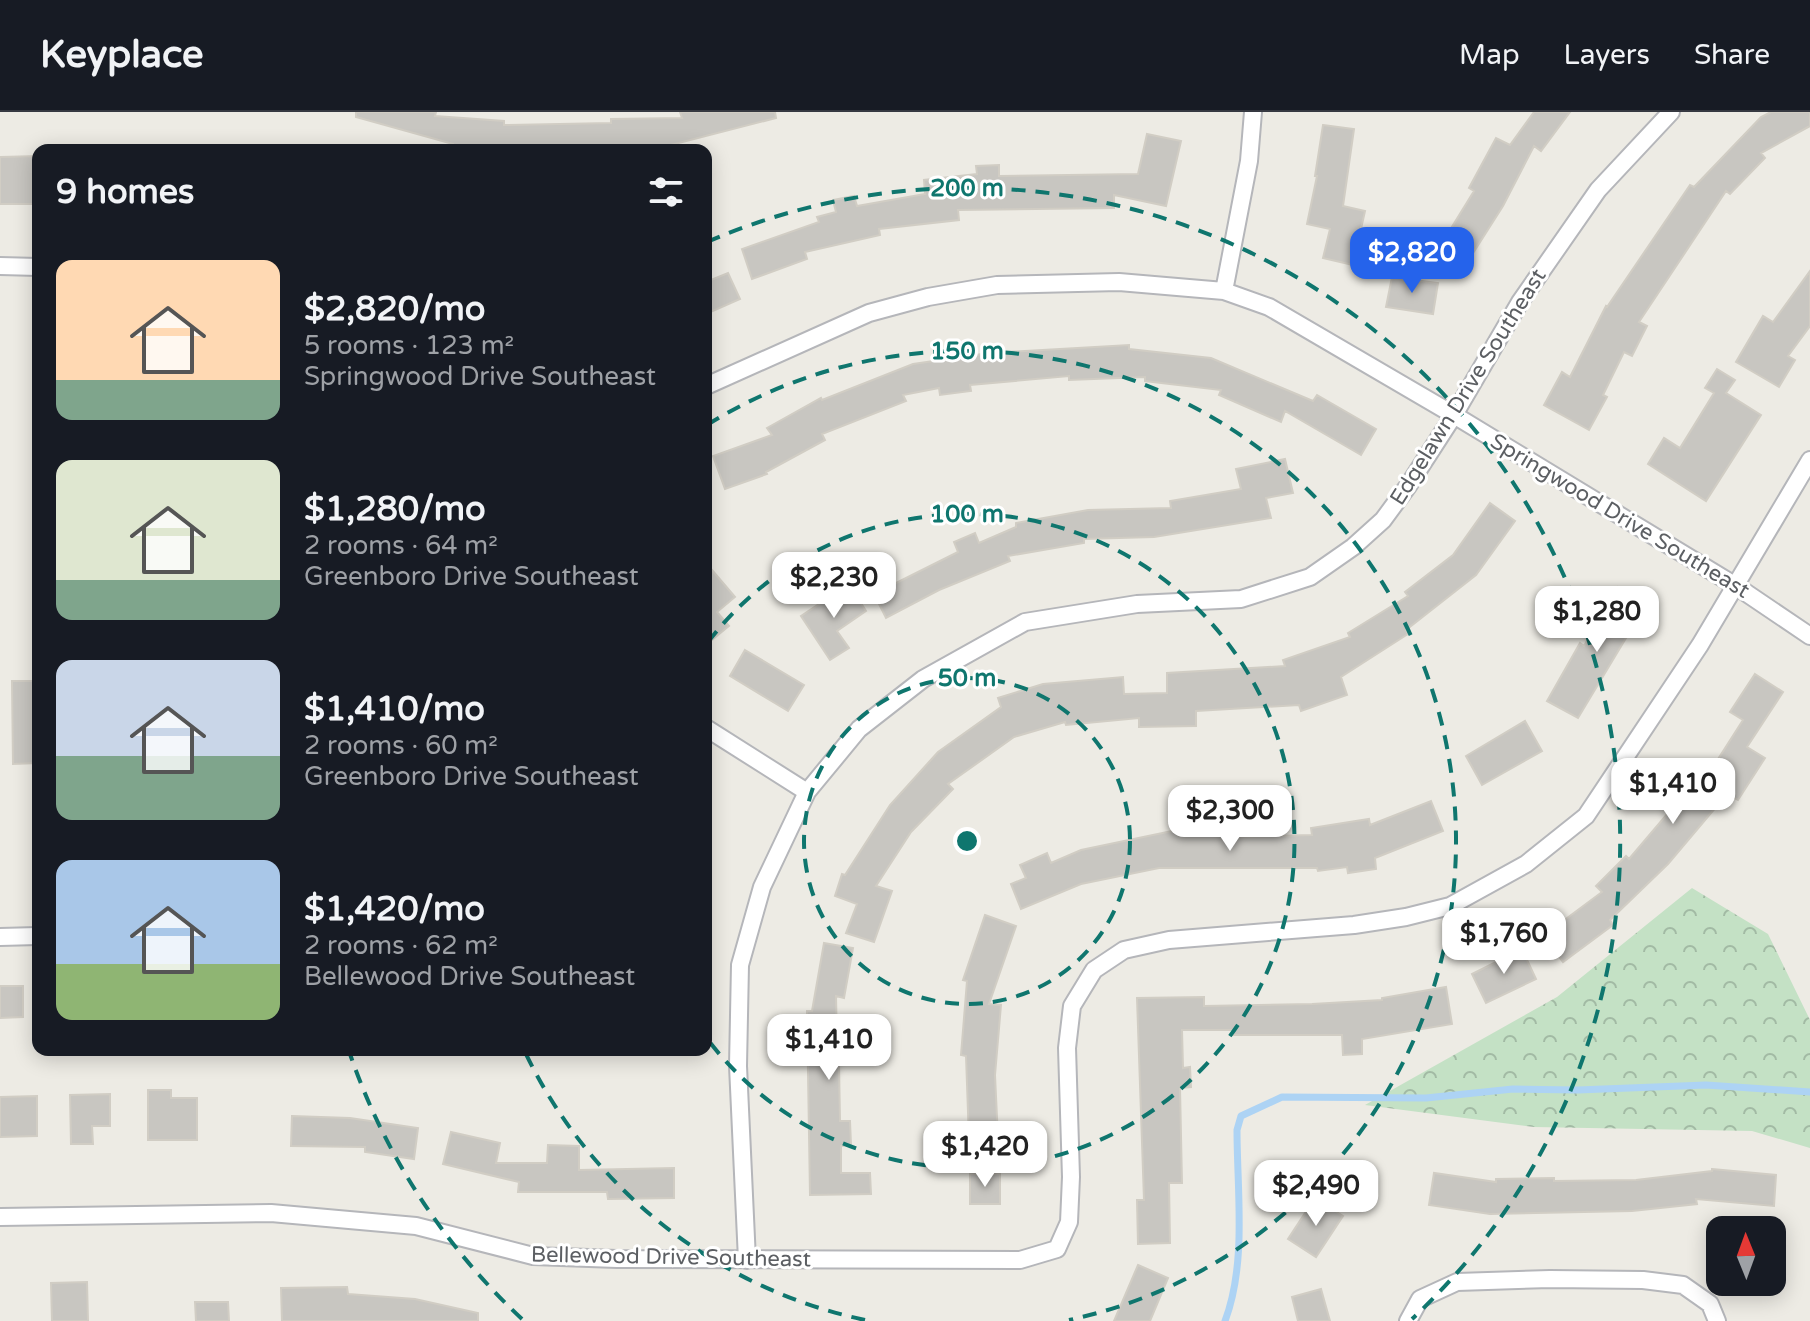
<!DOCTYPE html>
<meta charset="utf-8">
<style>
:root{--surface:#171b24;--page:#242831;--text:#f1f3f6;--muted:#9ea1a6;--line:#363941;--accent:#2563eb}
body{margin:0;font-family:"Varela Round",sans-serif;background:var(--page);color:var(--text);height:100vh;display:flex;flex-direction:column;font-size:30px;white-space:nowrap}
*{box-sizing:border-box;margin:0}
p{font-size:26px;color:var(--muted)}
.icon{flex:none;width:44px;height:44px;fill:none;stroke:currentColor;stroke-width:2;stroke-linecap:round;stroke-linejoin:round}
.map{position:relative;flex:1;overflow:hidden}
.details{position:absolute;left:32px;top:32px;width:680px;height:912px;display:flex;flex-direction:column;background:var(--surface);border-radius:16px;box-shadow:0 4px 20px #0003}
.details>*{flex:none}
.needle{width:52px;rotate:359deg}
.tools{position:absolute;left:1706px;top:1104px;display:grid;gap:16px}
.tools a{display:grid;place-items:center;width:80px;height:80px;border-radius:16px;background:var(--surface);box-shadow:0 4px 20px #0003;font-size:40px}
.price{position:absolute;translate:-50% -68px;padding:0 18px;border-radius:16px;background:#fff;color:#222;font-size:26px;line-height:52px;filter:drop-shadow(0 2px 4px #0008)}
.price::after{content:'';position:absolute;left:50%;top:48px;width:24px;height:18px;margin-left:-12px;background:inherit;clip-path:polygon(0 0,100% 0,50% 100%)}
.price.active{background:var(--accent);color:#fff}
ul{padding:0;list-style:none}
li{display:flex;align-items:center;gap:24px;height:200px;padding:0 24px}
li span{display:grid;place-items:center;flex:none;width:224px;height:160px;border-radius:16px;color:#555}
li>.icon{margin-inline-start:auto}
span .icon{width:96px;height:96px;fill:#fffc;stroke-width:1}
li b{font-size:34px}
h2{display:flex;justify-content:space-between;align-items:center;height:96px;padding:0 24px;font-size:34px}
header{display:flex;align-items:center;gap:48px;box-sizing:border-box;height:112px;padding:0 40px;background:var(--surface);border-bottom:2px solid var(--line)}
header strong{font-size:38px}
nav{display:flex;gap:44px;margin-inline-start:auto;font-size:28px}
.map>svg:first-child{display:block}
.forest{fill:url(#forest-crowns)}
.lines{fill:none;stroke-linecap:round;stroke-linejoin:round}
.stream{stroke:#add3f4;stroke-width:7}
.building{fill:#c8c6c1;stroke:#d1cdc4;stroke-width:2}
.minor-casing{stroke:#b5b6ba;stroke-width:20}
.minor{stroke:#fff;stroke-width:16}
.ring{fill:none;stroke:#0f766e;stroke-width:4;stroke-dasharray:14 10}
.labels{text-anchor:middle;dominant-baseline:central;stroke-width:6;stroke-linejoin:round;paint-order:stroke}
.street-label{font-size:22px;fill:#5c5f63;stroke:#fff}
.centre{fill:#0f766e;stroke:#fff;stroke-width:4}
.ring-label{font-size:24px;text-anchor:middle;font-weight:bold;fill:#0f766e;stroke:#fff;stroke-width:6;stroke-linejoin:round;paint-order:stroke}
</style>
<header>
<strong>Keyplace</strong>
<nav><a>Map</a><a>Layers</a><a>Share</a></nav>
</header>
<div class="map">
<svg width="1810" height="1209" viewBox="0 0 1810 1209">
<defs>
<pattern id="forest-crowns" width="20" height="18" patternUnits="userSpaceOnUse" patternTransform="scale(2)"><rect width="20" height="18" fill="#c4e1c5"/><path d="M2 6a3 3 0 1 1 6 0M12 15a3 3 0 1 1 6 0" fill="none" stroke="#a2baa4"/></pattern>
</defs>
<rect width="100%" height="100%" fill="#edebe4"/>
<path class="forest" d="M1692 776 1768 822 1810 908V1036L1752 1019 1534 1015 1365 993 1557 885Z"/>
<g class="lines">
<path class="stream" d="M1225 1209C1247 1151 1237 1079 1237 1018L1241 1004 1282 985 1426 986 1513 977 1578 978 1706 973 1810 980"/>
</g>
<path class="building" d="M356 0H436L435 4 504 9V13L611 11V7L682 6 680 0H775L776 6 663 35V37L452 38 453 32 356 5Z
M1534 0H1570L1541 39 1534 34 1503 94 1461 160 1437 146V139L1474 79 1469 76 1496 26 1510 33Z
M1771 0H1810V14L1761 41 1765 46 1730 82 1726 79 1639 210 1647 214 1632 244 1624 240 1603 283 1607 285 1589 318 1544 293 1562 260 1570 265 1606 194 1607 195 1690 73 1694 75 1761 5Z
M1323 13 1354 17 1343 94 1365 99 1353 153 1323 146 1330 117 1307 112 1317 64H1315Z
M1147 22 1181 29 1166 94 1114 83V96L958 98 959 108 879 117 880 123 805 140 807 147 752 167 742 137 819 110 817 105 836 100 833 88 854 84 857 94 925 82 924 68 977 62 976 54 999 53V64L1138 62Z
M38 44V92H0V45Z
M1810 159V214L1788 244 1795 248 1779 275 1736 250 1763 204 1773 210Z
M728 161 740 187 706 202V170Z
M1392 165 1438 171 1433 202 1386 195Z
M1129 233V237L1211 246 1313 289 1317 283 1376 317 1361 343 1285 299 1281 310 1219 283 1221 278 1145 269V265L1069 268V264L970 273 971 279 940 283 939 276 903 283 906 289 822 322 825 328 766 360 767 362 725 377 713 344 772 323 767 316 821 286 822 288 913 252 989 241Z
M1717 257 1735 268 1726 281 1761 303 1706 389 1648 352 1664 326 1680 336 1714 281 1705 276Z
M1285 347 1293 381 1266 386 1271 406 1154 425 1084 427V431L1008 444 1010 449 939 478 886 506 874 482 958 440 954 430 975 421 979 431 1016 415V411L1088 398 1171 396 1170 389 1241 377 1236 357Z
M1490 391 1515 409 1476 463 1406 518 1408 522 1341 565 1347 583 1301 599 1299 593 1196 599V614L1139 615V606L1066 613 1065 610 1014 625 948 672 953 677 911 720 876 774 892 779 874 830 846 821 857 792 835 784 842 762 845 763 890 693 938 640 1001 595 998 586 1043 572 1123 565 1124 582 1167 581V561L1285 554 1283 548 1350 525 1348 521 1408 484 1405 480 1453 443Z
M706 451 735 485 717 500 729 514 706 533Z
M849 472 866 499 837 519 849 536 830 548 801 504Z
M1618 475 1647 491 1578 606 1547 589 1580 531 1584 534Z
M745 538 804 573 788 599 730 564Z
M1755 562 1783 580 1747 635 1765 646 1738 688 1727 682 1668 752 1610 808 1613 813 1563 850 1543 824 1602 780 1596 774 1626 744 1629 747 1690 675 1697 680 1743 608 1730 600Z
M12 569H36L38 651 13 652Z
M1525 609 1542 639 1482 673 1466 644Z
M1431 689 1443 719 1375 746 1376 757 1348 761 1347 755 1318 759 1317 756H1159L1081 772 1021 797 1011 772 1026 766 1020 753 1047 741 1051 751 1081 738 1172 719 1234 718V725L1312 723 1311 716 1369 707 1370 713Z
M985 803 1016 814 989 892 1001 893 995 963 998 1027 969 1028 966 944 961 943 967 869 963 868Z
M824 831 853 836 844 886 836 884 837 931 849 930 850 953 839 952 840 1009H850L851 1033 841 1034V1061H870L871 1082 810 1083 807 899H812Z
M1522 837 1536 867 1486 891 1472 862Z
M0 874H23V905L0 906Z
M1446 875 1452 912 1362 927V942L1343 943 1342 923H1232V918H1182L1183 956 1190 955 1191 975 1180 976 1182 1071H1169L1170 1131 1138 1132 1137 1088H1144L1137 886 1204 885V894L1312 892 1382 888V886Z
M148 978H171V986H197V1028H148Z
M110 982V1014H92L93 1032H71L70 983Z
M37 984V1024L0 1025V985Z
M292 1004 350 1006 418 1016 414 1047 365 1040V1035L291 1034Z
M451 1020 500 1031 496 1051H547L548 1033 579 1034V1058L674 1056V1086L608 1087 607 1080H518L519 1070 443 1052Z
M1712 1057 1776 1063 1774 1094 1696 1087 1697 1092 1632 1099 1490 1102 1429 1093 1434 1061 1496 1070V1067L1554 1066V1069L1636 1068 1712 1059Z
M970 1062H1000V1092H970Z
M1315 1086 1343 1104 1316 1145 1288 1127Z
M1138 1153 1168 1166 1150 1209H1114Z
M87 1170 88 1209H52L51 1171Z
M347 1175 348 1182 415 1187 478 1201V1209H282L281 1176Z
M1321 1177 1330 1209H1298L1292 1185Z
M195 1190H228L229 1209H196Z"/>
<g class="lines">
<g class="minor-casing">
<path id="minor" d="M0 154 38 155
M1224 179 1249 49 1253 0
M706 274 869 201 928 185 997 173 1119 170 1224 179 1269 195 1454 303 1736 474 1810 524
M706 616 807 680
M0 825 38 824
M0 1105 271 1101 416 1114 533 1144 617 1147 1020 1148 1057 1137 1069 1110 1071 1065 1067 936 1072 894 1094 858 1124 838 1169 828 1354 813 1406 805 1450 794 1526 752 1586 704 1700 533 1810 348
M747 1148 738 954 740 853 762 775 807 680 859 617 923 567 1025 510 1137 492 1241 487 1310 465 1353 435 1383 408 1408 374 1454 303 1520 190 1598 78 1671 0
M1408 1209 1420 1187 1457 1170 1550 1167 1643 1168 1683 1173 1710 1192 1717 1209"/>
</g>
<use href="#minor" class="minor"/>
</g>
<g class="ring">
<circle cx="967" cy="729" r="163"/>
<path d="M708 530A327 327 0 1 1 708 928"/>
<path d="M865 1208A490 490 0 0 1 525 940M707 313A490 490 0 1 1 1069 1208"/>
<path d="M522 1207A653 653 0 0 1 350 942M707 130A653 653 0 0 1 1412 1207"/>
</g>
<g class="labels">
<g class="street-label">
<text transform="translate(1468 275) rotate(-58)">Edgelawn Drive Southeast</text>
<text transform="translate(1620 404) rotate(31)">Springwood Drive Southeast</text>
<text transform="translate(671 1145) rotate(1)">Bellewood Drive Southeast</text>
</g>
</g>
<circle cx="967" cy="729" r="12" class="centre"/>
<g class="ring-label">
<text x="967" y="84">200 m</text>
<text x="967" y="247">150 m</text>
<text x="967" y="410">100 m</text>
<text x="967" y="574">50 m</text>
</g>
</svg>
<div class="tools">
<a><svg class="needle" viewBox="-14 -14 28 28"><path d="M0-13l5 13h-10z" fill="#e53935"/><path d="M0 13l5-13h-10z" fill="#9ea1a6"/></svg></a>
</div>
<b class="price active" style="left:1412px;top:183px">$2,820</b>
<b class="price" style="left:834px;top:508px">$2,230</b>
<b class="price" style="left:1597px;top:542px">$1,280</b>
<b class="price" style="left:1673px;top:714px">$1,410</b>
<b class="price" style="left:1230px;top:741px">$2,300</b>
<b class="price" style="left:1504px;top:864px">$1,760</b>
<b class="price" style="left:829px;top:970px">$1,410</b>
<b class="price" style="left:985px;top:1077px">$1,420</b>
<b class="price" style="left:1316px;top:1116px">$2,490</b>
<section class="details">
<h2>9 homes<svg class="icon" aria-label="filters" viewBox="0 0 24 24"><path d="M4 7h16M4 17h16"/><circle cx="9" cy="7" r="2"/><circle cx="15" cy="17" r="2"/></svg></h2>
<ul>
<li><span style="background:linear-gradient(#ffd9b3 75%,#7fa58c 0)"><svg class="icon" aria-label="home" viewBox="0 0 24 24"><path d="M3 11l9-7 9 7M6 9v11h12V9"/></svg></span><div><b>$2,820/mo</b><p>5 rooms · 123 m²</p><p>Springwood Drive Southeast</p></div></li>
<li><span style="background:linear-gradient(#dfe7d0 75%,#7fa58c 0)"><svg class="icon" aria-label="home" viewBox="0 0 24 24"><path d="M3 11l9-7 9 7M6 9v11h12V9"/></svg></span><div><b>$1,280/mo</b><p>2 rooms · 64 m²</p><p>Greenboro Drive Southeast</p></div></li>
<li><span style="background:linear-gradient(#c9d6e8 60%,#7fa58c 0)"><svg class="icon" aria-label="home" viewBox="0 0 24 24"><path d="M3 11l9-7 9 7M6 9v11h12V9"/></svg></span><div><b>$1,410/mo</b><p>2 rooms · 60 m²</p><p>Greenboro Drive Southeast</p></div></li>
<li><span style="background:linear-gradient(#a9c7e8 65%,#8fb573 0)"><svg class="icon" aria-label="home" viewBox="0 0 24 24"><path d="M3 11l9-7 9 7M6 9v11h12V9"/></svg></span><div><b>$1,420/mo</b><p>2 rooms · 62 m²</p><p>Bellewood Drive Southeast</p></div></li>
</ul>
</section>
</div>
